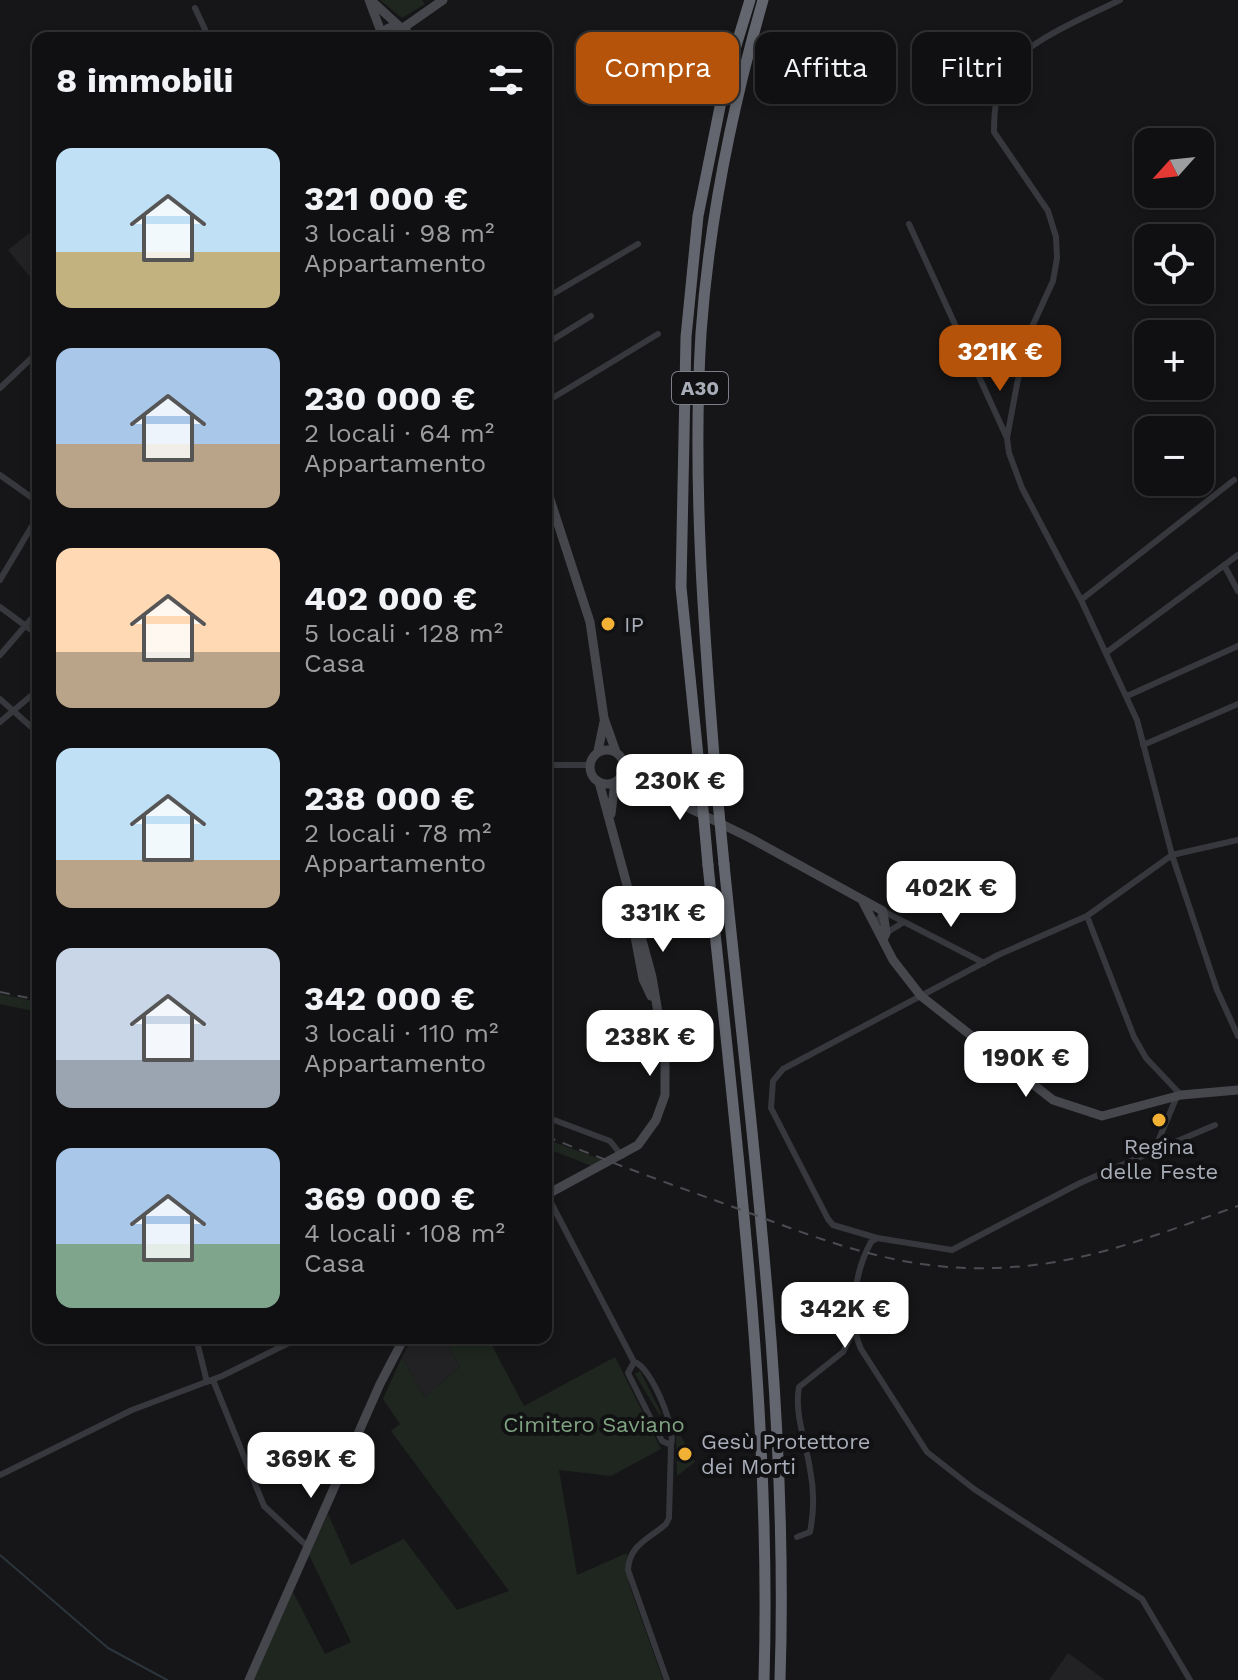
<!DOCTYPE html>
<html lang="it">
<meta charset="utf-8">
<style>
:root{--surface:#101012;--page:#1e1e20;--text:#f1f3f6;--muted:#9c9d9f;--line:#303032;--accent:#b45309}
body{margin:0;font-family:"Work Sans",sans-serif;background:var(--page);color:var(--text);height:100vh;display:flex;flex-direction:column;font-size:30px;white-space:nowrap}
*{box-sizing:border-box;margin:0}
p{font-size:26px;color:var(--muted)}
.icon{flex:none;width:44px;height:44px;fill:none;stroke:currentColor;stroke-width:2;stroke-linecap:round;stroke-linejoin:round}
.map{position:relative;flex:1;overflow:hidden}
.panel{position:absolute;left:32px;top:32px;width:520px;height:1312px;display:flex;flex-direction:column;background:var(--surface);border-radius:16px;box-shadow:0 4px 12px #0003,0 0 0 2px var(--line)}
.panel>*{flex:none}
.guide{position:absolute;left:576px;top:32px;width:542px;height:72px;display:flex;gap:16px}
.needle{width:52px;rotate:243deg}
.controls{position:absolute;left:1134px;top:128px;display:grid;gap:16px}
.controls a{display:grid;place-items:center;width:80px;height:80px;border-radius:16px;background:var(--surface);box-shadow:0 4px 12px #0003,0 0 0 2px var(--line);font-size:40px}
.price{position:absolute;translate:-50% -68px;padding:0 18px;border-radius:16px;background:#fff;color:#222;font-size:26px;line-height:52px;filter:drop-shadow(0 2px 4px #0008)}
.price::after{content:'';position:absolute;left:50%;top:48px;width:24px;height:18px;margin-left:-12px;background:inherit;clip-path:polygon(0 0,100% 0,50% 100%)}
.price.current{background:var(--accent);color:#fff}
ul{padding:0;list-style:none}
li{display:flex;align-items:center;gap:24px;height:200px;padding:0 24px}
li span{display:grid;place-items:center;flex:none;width:224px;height:160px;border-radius:16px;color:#555}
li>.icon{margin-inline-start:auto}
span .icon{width:96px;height:96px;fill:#fffc;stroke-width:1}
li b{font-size:34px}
h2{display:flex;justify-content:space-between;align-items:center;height:96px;padding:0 24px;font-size:34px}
.tag{padding:0 28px;border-radius:16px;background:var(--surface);box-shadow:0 4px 12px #0003,0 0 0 2px var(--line);font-size:28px;line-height:72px}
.tag.current{background:var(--accent);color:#fff}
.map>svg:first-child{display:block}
.built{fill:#222225}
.green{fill:#1e261f}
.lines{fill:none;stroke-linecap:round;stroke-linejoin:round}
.stream{stroke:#2c353c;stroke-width:2}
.street{stroke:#37383d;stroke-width:6}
.secondary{stroke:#45474d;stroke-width:9}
.highway{stroke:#63666e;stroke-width:11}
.rail{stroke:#4a4c52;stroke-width:2;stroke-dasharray:10 8;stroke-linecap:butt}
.highway-bridge{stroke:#63666e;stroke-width:11}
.poi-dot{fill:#f2b134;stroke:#111113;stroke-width:3}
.labels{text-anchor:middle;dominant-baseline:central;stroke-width:8;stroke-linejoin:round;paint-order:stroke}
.shield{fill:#111113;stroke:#7b7e86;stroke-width:2}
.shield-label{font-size:20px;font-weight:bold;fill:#a8adb8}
.poi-label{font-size:22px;fill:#a8adb8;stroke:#111113;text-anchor:start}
.park-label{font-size:22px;fill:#7fa381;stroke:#111113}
</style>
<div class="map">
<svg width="1238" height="1680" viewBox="0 0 1238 1680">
<rect width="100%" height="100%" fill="#161618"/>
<path class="built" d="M38 226V287L8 250Z
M412 1338H444L460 1367 424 1397 402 1357Z
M1068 1653 1105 1680H1049Z"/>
<path class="green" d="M380 0H422L425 4 402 18Z
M0 994 38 1002V1012L0 1004Z
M546 1139 605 1161 594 1167 546 1148Z
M444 1338H488L524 1406 615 1357 661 1449 611 1476 559 1470 577 1575 627 1553 629 1584 663 1680H253L293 1592 325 1654 351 1642 309 1555 328 1514 351 1565 404 1539 457 1610 509 1591 391 1431 400 1424 383 1399 402 1357 424 1397 460 1367Z
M640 1371 661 1413 660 1416 635 1374Z
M678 1431 695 1462 677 1476 676 1435Z"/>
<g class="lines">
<path class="stream" d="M0 1555 108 1648 167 1680"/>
<path class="street" d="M1120 0C1088 16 1019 43 1004 76 996 91 994 116 994 132L1048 211 1056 237 1057 258 1053 281 1031 329 1017 384 1007 438 1009 453 1022 488 1081 600 1137 720 1172 855 1217 990 1238 1036
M195 8 209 38
M909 224 1007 438
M546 298 638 244
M546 344 591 316
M0 388 38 352
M546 402 658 334
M0 475 38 502
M1224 565 1238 591
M0 580 38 516
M1081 600 1234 480
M0 607 38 635
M1107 652 1238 555
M0 655 38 611
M1127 696 1238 646
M0 699 38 733
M0 722 38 690
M1143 745 1238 704
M546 765H589
M1087 916 1134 1037 1146 1058 1181 1095
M876 924 883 911 984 963
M886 933 904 922
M1177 1096 1154 1151 1080 1183 952 1250 877 1238 871 1242C855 1271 847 1319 861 1349L927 1452 974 1489 1142 1599 1190 1680
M546 1117 610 1141 622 1156
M1154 1151 1215 1125
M547 1195 634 1362 628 1373 662 1441 671 1445 669 1518 666 1524C649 1539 629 1545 628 1570L667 1680
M877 1238 833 1225 828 1219 771 1108 773 1081 783 1069 998 955 1087 916 1172 855 1238 840
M196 1338 207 1382
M634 1362C650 1365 677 1429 671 1445
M213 1380 264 1506 307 1546
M0 1475 132 1410 222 1376 299 1338
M797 1537 810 1532C814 1512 814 1489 810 1469 806 1443 794 1413 799 1387L843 1352 853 1332"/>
<path class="secondary" d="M369 0 383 37
M375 4 399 26
M403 28 443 0
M383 38 387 29 394 26 406 30 410 38
M546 487 590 622 604 718 616 752
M590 767a17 17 0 1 1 34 0a17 17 0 1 1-34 0Z
M598 751 604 722
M618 780 640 784 750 838 883 911 886 933 883 940
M611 814 615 782
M863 902 893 960 921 996 1053 1100 1102 1116 1181 1095 1238 1090
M633 926 643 979 651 996
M546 1195 638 1145 656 1120 665 1095V1054L652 977 599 782
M249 1680 380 1384 404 1338"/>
<path class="highway" d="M699 766 681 587 686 337 698 216 725 82 750 0
M716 781C704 633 692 482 701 333 709 221 732 108 763 0
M724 864C751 1133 789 1409 780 1680
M708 865C735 1133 772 1411 764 1680"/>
<path class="rail" d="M0 992 38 1000
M546 1136C606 1161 667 1183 728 1205 836 1245 915 1279 1034 1265 1104 1257 1172 1229 1238 1206"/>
<path class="highway-bridge" d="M699 766 708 865
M716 781 724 864"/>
</g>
<g class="poi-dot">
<circle cx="608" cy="624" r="8"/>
<circle cx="1159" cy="1120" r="8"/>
<circle cx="685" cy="1454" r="8"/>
</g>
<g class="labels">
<rect class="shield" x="672" y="372" width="56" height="32" rx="6"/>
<g class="shield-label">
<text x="700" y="388">A30</text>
</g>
<g class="poi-label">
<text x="624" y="624">IP</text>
<text x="1159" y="1146" text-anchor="middle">Regina<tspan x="1159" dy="25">delle Feste</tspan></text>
<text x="701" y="1441">Gesù Protettore<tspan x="701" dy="25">dei Morti</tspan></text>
</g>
<g class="park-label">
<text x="594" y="1424">Cimitero Saviano</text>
</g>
</g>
</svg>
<div class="controls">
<a><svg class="needle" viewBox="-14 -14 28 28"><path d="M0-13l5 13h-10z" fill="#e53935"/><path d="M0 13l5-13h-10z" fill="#9c9d9f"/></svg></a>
<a><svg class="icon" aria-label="locate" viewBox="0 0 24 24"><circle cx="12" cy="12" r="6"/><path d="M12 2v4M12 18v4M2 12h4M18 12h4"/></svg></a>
<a>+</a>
<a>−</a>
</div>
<b class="price current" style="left:1000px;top:393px">321K €</b>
<b class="price" style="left:680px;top:822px">230K €</b>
<b class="price" style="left:951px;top:929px">402K €</b>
<b class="price" style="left:663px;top:954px">331K €</b>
<b class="price" style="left:650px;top:1078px">238K €</b>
<b class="price" style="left:1026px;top:1099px">190K €</b>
<b class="price" style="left:845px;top:1350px">342K €</b>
<b class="price" style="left:311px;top:1500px">369K €</b>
<div class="guide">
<a class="tag current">Compra</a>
<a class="tag">Affitta</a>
<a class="tag">Filtri</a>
</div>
<section class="panel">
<h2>8 immobili<svg class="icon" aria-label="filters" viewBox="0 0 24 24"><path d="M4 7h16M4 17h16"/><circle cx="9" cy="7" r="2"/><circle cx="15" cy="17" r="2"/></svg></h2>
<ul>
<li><span style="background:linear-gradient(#bfe0f5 65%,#c2b280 0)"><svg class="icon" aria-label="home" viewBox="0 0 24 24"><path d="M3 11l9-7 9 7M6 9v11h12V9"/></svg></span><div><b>321 000 €</b><p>3 locali · 98 m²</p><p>Appartamento</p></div></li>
<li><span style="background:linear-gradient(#a9c7e8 60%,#b9a48a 0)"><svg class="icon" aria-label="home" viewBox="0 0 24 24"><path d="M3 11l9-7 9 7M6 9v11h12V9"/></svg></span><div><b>230 000 €</b><p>2 locali · 64 m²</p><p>Appartamento</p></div></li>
<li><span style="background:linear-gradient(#ffd9b3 65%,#b9a48a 0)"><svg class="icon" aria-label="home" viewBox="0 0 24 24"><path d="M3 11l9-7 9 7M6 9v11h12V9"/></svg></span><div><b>402 000 €</b><p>5 locali · 128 m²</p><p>Casa</p></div></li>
<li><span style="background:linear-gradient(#bfe0f5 70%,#b9a48a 0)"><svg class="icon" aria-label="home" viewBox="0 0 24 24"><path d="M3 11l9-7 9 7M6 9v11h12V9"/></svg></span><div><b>238 000 €</b><p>2 locali · 78 m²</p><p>Appartamento</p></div></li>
<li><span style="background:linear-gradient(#c9d6e8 70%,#9aa5b1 0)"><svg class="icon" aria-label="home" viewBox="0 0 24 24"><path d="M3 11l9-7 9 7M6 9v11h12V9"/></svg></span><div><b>342 000 €</b><p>3 locali · 110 m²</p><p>Appartamento</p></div></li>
<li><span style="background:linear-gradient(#a9c7e8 60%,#7fa58c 0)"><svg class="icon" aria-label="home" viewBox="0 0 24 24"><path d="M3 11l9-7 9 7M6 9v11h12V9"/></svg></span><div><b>369 000 €</b><p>4 locali · 108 m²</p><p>Casa</p></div></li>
</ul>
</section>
</div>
